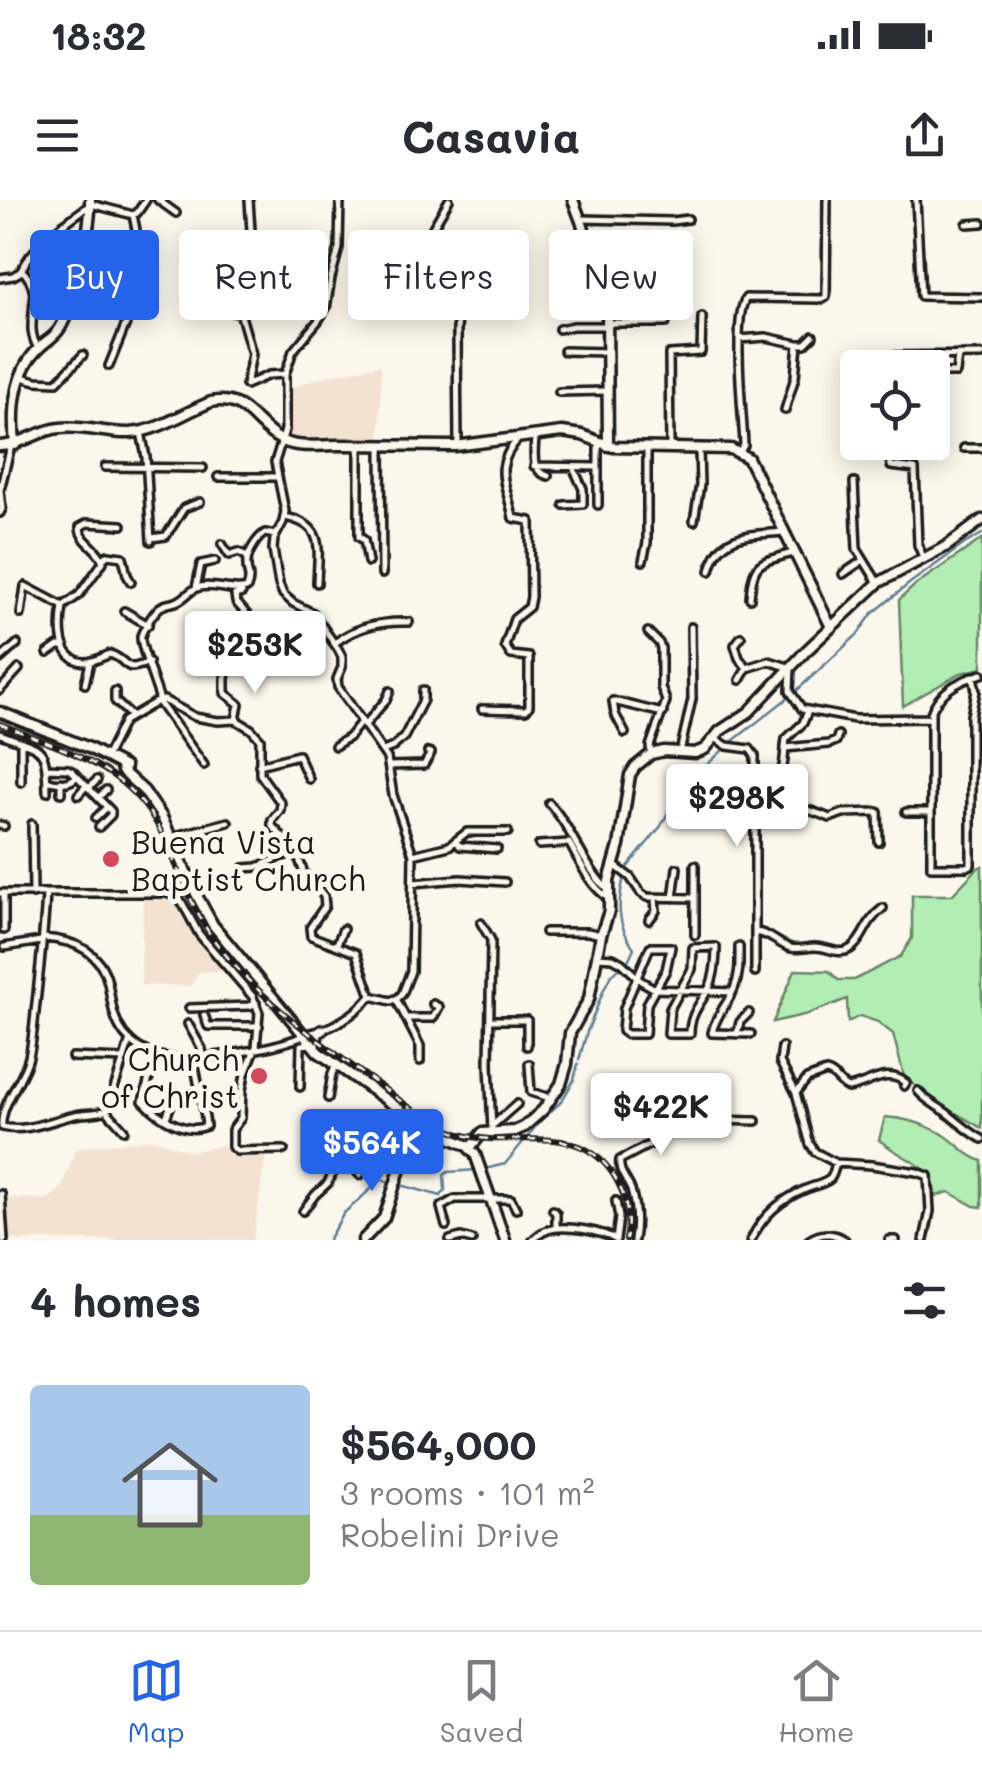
<!DOCTYPE html>
<meta charset="utf-8">
<style>
:root{--surface:#fff;--page:#f7f7f7;--text:#2b2b33;--muted:#7c7c81;--line:#e1e1e2;--accent:#2563eb}
body{margin:0;font-family:Mali,sans-serif;background:var(--page);color:var(--text);height:100vh;display:flex;flex-direction:column;font-size:38px;white-space:nowrap}
*{box-sizing:border-box;margin:0}
p{font-size:32px;color:var(--muted)}
.icon{flex:none;width:55px;height:55px;fill:none;stroke:currentColor;stroke-width:2;stroke-linecap:round;stroke-linejoin:round}
.map{position:relative;height:1040px;overflow:hidden}
.side{display:flex;flex-direction:column;background:var(--surface);flex:1}
.side>*{flex:none}
.top-card{position:absolute;left:30px;top:30px;width:922px;height:90px;display:flex;gap:20px}
.tools{position:absolute;left:840px;top:150px;display:grid;gap:20px}
.tools a{display:grid;place-items:center;width:110px;height:110px;border-radius:10px;background:var(--surface);box-shadow:0 5px 25px #0003;font-size:50px}
.price{position:absolute;translate:-50% -85px;padding:0 22px;border-radius:10px;background:#fff;color:#222;font-size:32px;line-height:65px;filter:drop-shadow(0 2px 5px #0008)}
.price::after{content:'';position:absolute;left:50%;top:60px;width:30px;height:22px;margin-left:-15px;background:inherit;clip-path:polygon(0 0,100% 0,50% 100%)}
.price.on{background:var(--accent);color:#fff}
ul{padding:0;list-style:none}
li{display:flex;align-items:center;gap:30px;height:250px;padding:0 30px}
li span{display:grid;place-items:center;flex:none;width:280px;height:200px;border-radius:10px;color:#555}
li>.icon{margin-inline-start:auto}
span .icon{width:120px;height:120px;fill:#fffc;stroke-width:1}
li b{font-size:42px}
h2{display:flex;justify-content:space-between;align-items:center;height:120px;padding:0 30px;font-size:42px}
.tag{padding:0 35px;border-radius:10px;background:var(--surface);box-shadow:0 5px 25px #0003;font-size:35px;line-height:90px}
.tag.on{background:var(--accent);color:#fff}
.status{display:flex;justify-content:space-between;align-items:center;height:70px;padding:0 50px;background:var(--surface);direction:ltr}
.status svg{height:28px;fill:currentColor}
header{display:flex;justify-content:space-between;align-items:center;height:130px;padding:0 30px;background:var(--surface);font-size:45px;font-weight:700}
.menu{display:flex;justify-content:space-around;align-items:center;height:140px;border-top:2px solid var(--line);background:var(--surface);font-size:28px;color:var(--muted)}
.menu a{display:grid;justify-items:center;gap:5px}
.menu .on{color:var(--accent)}
.map>svg:first-child{display:block}
.built{fill:#f3e2d1}
.grass{fill:#b2eeb3;stroke:#678568;stroke-width:2.5}
.lines{fill:none;stroke-linecap:round;stroke-linejoin:round}
.stream{stroke:#5f7e96;stroke-width:2.5}
.minor-casing{stroke:#1c1c1c;stroke-width:12}
.major-casing{stroke:#1c1c1c;stroke-width:15}
.minor{stroke:#fbf7ec;stroke-width:5}
.major{stroke:#fbf7ec;stroke-width:8}
.tram{stroke:#1c1c1c;stroke-width:2.5}
.rail-casing{stroke:#1c1c1c;stroke-width:6}
.rail{stroke:#fbf7ec;stroke-width:2.5;stroke-dasharray:8;stroke-linecap:butt}
.poi-dot{fill:#d1495b;stroke:#fbf7ec;stroke-width:4}
.labels{text-anchor:middle;dominant-baseline:central;stroke-width:10;stroke-linejoin:round;paint-order:stroke}
.poi-label{font-size:32px;fill:#1c1c1c;stroke:#fbf7ec;text-anchor:start}
</style>
<div class="status"><b>18:32</b><svg viewBox="0 0 49 12"><path d="M0 12V9h3v3zM5 12V6h3v6zM10 12V3h3v9zM15 12V0h3v12zM26 1h20v11H26zM47 4h2v5h-2z"/></svg></div>
<header><svg class="icon" aria-label="menu" viewBox="0 0 24 24"><path d="M4 6h16M4 12h16M4 18h16"/></svg>Casavia<svg class="icon" aria-label="share" viewBox="0 0 24 24"><path d="M12 15V3M7 8l5-5 5 5M5 13v7h14v-7"/></svg></header>
<div class="map">
<svg width="982" height="1040" viewBox="0 0 982 1040">
<rect width="100%" height="100%" fill="#fbf7ec"/>
<filter id="ink" filterUnits="userSpaceOnUse"><feTurbulence type="fractalNoise" baseFrequency=".01" numOctaves="2"/><feDisplacementMap in="SourceGraphic" scale="20" xChannelSelector="R" yChannelSelector="G"/><feConvolveMatrix kernelMatrix="1 2 1 2 8 2 1 2 1" color-interpolation-filters="sRGB"/></filter>
<g filter="url(#ink)">
<path class="built" d="M381 165 380 241 301 240 287 237 288 194 291 189 299 184 337 174Z
M143 697H172L179 701 200 740 226 771 198 772 191 786 141 785Z
M153 939 191 952 223 945 231 957 266 954 253 1040H6V998L48 999 61 989 76 948Z"/>
<path class="grass" d="M982 339V468L961 473 903 506 899 400 915 385Z
M982 666V928L926 896 904 876 893 834 878 822 860 816 848 822 847 799 808 814 773 822 795 770 829 771 838 780H854L901 756 912 738V695H952L978 668Z
M885 917C903 918 924 924 941 933 956 941 965 956 982 961V1007L974 1006 949 992 936 996C930 968 923 968 900 954 893 950 886 945 879 940Z"/>
<g class="lines">
<path class="stream" d="M794 493 857 435 872 414 910 383 966 343 982 334
M729 544 789 497
M626 669 661 626 679 591 724 549
M579 860 587 832 604 789 611 775 627 763 634 748C617 725 617 705 624 677
M485 969 505 964 541 920 561 902 574 880 578 864
M397 984 441 996 445 990 444 975 448 972 477 970
M328 1040 344 1013 372 988 376 980 381 979 391 983"/>
<g class="minor-casing">
<path id="minor" d="M158 0 176 13
M249 0 251 31
M340 0 339 48 331 78 326 108 318 121 293 151 285 174V230L275 262 285 311 283 322 274 339 273 349 279 384 283 394 293 403 313 413 338 449 342 457V467L337 479 338 487 387 558 393 595 413 655 411 771 402 794 398 798 391 801 371 796
M916 0 921 96 982 97
M581 19 672 21 688 19
M967 24 982 23
M428 36 449 0
M22 70C48 96 21 122 38 148
M108 77C114 82 132 84 141 87
M0 78 13 76 20 72 30 56 49 35 91 4 133 15 137 13 146 0
M599 88 645 95
M230 111 240 112 252 154 246 185
M559 129 573 126H607L612 123H666
M739 139 766 137 798 144 795 177 785 210
M798 144H805L813 136
M564 151 608 152
M886 156 982 155
M109 166 145 76 136 43V30L133 15
M932 173H956L958 155
M22 177 36 181 57 182 83 155
M246 185 269 175 285 174
M559 192 607 191
M141 232 146 257 151 341
M535 235C535 251 529 271 548 276
M888 242 891 266 915 269 918 345 923 357
M359 245V337L364 340 368 362
M458 245 457 130 459 103
M381 246 382 374
M670 248 669 154 701 152 702 117
M964 248H982
M740 252 744 245C743 217 732 117 746 98L823 99 826 97 827 0
M534 266 598 267
M105 267 203 268
M218 277H277
M854 282 857 349 878 383
M564 305 583 304V289L573 267
M598 305V248L601 244
M0 313 2 309 0 290 11 246
M284 317C326 324 318 349 317 383
M694 321 700 285 699 250
M122 325 87 323 80 327C80 342 99 347 103 362L79 395 63 406C60 425 57 460 85 462 94 462 102 457 110 454 131 461 121 474 149 462
M151 338 166 336 184 308 200 302
M222 344 229 355 239 352 248 357
M103 359 108 355 123 357 127 375 131 382
M643 361 647 343V248
M710 371C719 332 750 335 783 332
M843 374 862 361
M196 388 201 364 215 361
M242 393 235 395 236 402 260 430
M750 398C753 360 759 363 793 353
M124 411 148 425
M21 414 25 386 63 406
M648 432 659 443 661 448V487L666 501 650 546 651 554
M741 437 735 445 739 458 747 468 769 461 791 468 790 491 802 509 855 519 930 518
M335 443C357 426 381 421 409 422
M48 453 58 446H65
M0 459 17 444
M228 466 225 478V493L239 504 236 520
M973 476 976 491 971 516V665L967 667H931V513C939 491 960 480 982 474
M740 480 747 468
M85 484 90 462
M0 490 19 469
M115 491V501L131 516
M482 509 526 510 529 506V457L511 455 505 446 514 419 529 407 531 397 530 321 513 318C507 283 491 269 519 238
M364 526 386 500 390 491
M625 533 615 514 613 501 663 513
M0 534C44 551 46 543 47 592
M715 538 727 546 750 549 755 556V772
M335 546 349 537 361 522
M785 548 829 544 836 541 838 535
M383 551 393 547 404 537 423 500V490
M680 552 692 499 691 427
M106 557 124 521 158 501 164 500 195 517 218 521 236 520 251 529 260 539V574L281 603 280 610 272 620V626L296 651 304 673 324 696 325 706 310 728 311 736 356 753 371 796
M204 565 158 501 159 497C156 487 139 442 141 436 143 429 153 414 158 409 164 402 172 405 180 400 187 396 191 389 200 387 216 383 232 393 247 388 252 375 246 374 247 362 248 352 257 338 265 333L275 335
M259 565 298 555 309 579
M389 566 424 565 431 553 428 552
M47 568 68 569 72 571 111 611V615L99 627
M47 580C56 584 70 584 76 577
M21 582V543
M61 582V593
M754 583C789 583 782 566 786 539L803 523 808 511
M89 588 97 580
M78 595 86 586
M98 598 106 590
M549 603C573 629 582 664 607 689
M754 608C788 601 799 606 830 618L843 613 878 612 879 642
M906 612H930
M96 618 107 607
M32 624 33 694
M0 625 4 626
M175 636 228 622
M455 641 460 646 497 649
M539 645 569 643C581 663 588 684 608 698
M413 655 449 646 467 632H508
M614 665 630 677 641 693 647 697 693 698
M244 668 257 667 296 651
M413 683 460 679 505 682
M0 693H166L179 697 199 734 253 797 259 813 256 847 245 874 242 890 241 918 232 930V947L237 951 284 950
M46 694C44 730 40 766 36 803 34 821 33 839 29 857 23 881 0 904 2 927 26 933 52 920 75 915 86 913 97 914 107 910L130 840
M673 698 677 668
M649 720 656 711 655 698
M481 723 491 740 489 864 492 931
M4 730V693
M545 732H588L601 735
M755 732C770 733 777 744 791 748 800 750 807 747 815 747 830 747 841 758 854 746 866 734 865 722 883 708
M695 735V665
M337 744 343 729
M4 747 41 741 44 738C73 740 101 751 108 783 112 802 112 818 124 834 132 844 144 852 156 855 188 865 278 848 308 834
M650 747H671L666 770 647 804 645 834H626L622 831 624 808Z
M716 747C716 761 715 776 709 788 700 805 690 813 690 834H668L670 809 692 769 693 748Z
M739 747C739 762 740 775 734 789 727 805 715 816 712 833L751 834
M597 757 613 758 622 763 641 781 655 789 732 792
M396 799 420 846V861
M189 808 250 806 256 803
M204 815 208 826H259
M406 818H433L439 807 433 804
M490 820H527V846
M188 824 202 849V856
M306 834C331 830 355 815 371 796
M737 834 740 822 749 813
M782 847 780 862 796 893 810 944 815 952 836 963 872 965 917 972 928 976 930 1011 924 1040
M155 855 143 901C158 917 185 935 206 926 204 902 196 881 194 857
M72 857 124 859
M529 864 531 892 550 898
M300 887 301 845 311 844
M918 891C928 903 941 907 953 918 963 926 971 933 982 939
M796 893 807 879 826 872C837 874 839 885 848 888 868 885 887 867 906 883L904 886
M328 898 332 874 336 865
M106 910 124 930
M166 918 172 902 169 888
M492 926 517 904
M315 933 340 960
M346 959 360 975
M1 994 4 1040
M616 1001 619 1017 616 1040
M553 1010 556 1013V1028
M303 1011 315 995 328 983 337 963 349 957 364 941H375L403 960
M446 1026 441 1007 455 999H511L516 1009
M450 1040 461 1037 472 1040
M533 1040C539 1035 541 1032 548 1030 564 1024 602 1031 616 1040
M634 1040C637 1023 636 1007 631 990 627 979 618 972 620 960L656 941 671 925 711 920 756 921
M751 1040C762 1016 782 999 806 989 813 986 824 984 830 979 834 974 834 969 836 963
M809 1040C822 1032 832 1032 845 1040
M889 1040H896"/>
</g>
<g class="major-casing">
<path id="major" d="M573 0 584 29 585 68 601 93 607 108 608 246
M15 245C12 212 13 174 38 149 45 141 54 138 60 128 73 108 92 24 90 0
M339 245 455 246 562 232 582 235 613 247 731 249 748 258 753 268 831 427
M0 246C23 245 38 230 60 228 83 225 107 234 130 233 159 231 185 212 211 202 246 195 254 226 281 240 297 249 320 245 338 245
M0 512 89 548 125 567
M121 567 122 571 144 591 162 617 195 692 213 725 318 852 425 927 466 945 475 954 505 1040
M316 842 318 833 322 830
M470 948 482 933 515 931 524 927 543 910 561 884 567 864 570 833 589 799 601 735 609 711V681L619 646 630 575 635 567 651 554 664 551 695 553 705 549 720 531 749 512 806 451 878 383 947 346 982 320
M363 1040 384 1018 403 960 425 927"/>
</g>
<use href="#minor" class="minor"/>
<use href="#major" class="major"/>
<path class="tram" d="M0 526 66 551"/>
<g class="rail-casing">
<path id="rail" d="M0 524C66 551 130 566 163 636 180 673 193 712 217 744 261 801 318 841 376 883 402 901 429 925 460 934 516 951 581 916 617 981 627 999 630 1020 626 1040"/>
</g>
<use href="#rail" class="rail"/>
</g>
</g>
<g class="poi-dot">
<circle cx="111" cy="659" r="10"/>
<circle cx="259" cy="876" r="10"/>
</g>
<g class="labels">
<g class="poi-label">
<text x="131" y="641">Buena Vista<tspan x="131" dy="37">Baptist Church</tspan></text>
<text x="239" y="858" text-anchor="end">Church<tspan x="239" dy="37">of Christ</tspan></text>
</g>
</g>
</svg>
<div class="tools">
<a><svg class="icon" aria-label="locate" viewBox="0 0 24 24"><circle cx="12" cy="12" r="6"/><path d="M12 2v4M12 18v4M2 12h4M18 12h4"/></svg></a>
</div>
<b class="price" style="left:255px;top:496px">$253K</b>
<b class="price" style="left:737px;top:649px">$298K</b>
<b class="price" style="left:661px;top:958px">$422K</b>
<b class="price on" style="left:372px;top:994px">$564K</b>
<div class="top-card">
<a class="tag on">Buy</a>
<a class="tag">Rent</a>
<a class="tag">Filters</a>
<a class="tag">New</a>
</div>
</div>
<section class="side">
<h2>4 homes<svg class="icon" aria-label="filters" viewBox="0 0 24 24"><path d="M4 7h16M4 17h16"/><circle cx="9" cy="7" r="2"/><circle cx="15" cy="17" r="2"/></svg></h2>
<ul>
<li><span style="background:linear-gradient(#a9c7e8 65%,#8fb573 0)"><svg class="icon" aria-label="home" viewBox="0 0 24 24"><path d="M3 11l9-7 9 7M6 9v11h12V9"/></svg></span><div><b>$564,000</b><p>3 rooms · 101 m²</p><p>Robelini Drive</p></div></li>
</ul>
</section>
<nav class="menu">
<a class="on"><svg class="icon" aria-label="map" viewBox="0 0 24 24"><path d="M3 6l6-2 6 2 6-2v14l-6 2-6-2-6 2zM9 4v14M15 6v14"/></svg>Map</a>
<a><svg class="icon" aria-label="saved" viewBox="0 0 24 24"><path d="M7 4h10v16l-5-4-5 4z"/></svg>Saved</a>
<a><svg class="icon" aria-label="home" viewBox="0 0 24 24"><path d="M3 11l9-7 9 7M6 9v11h12V9"/></svg>Home</a>
</nav>
